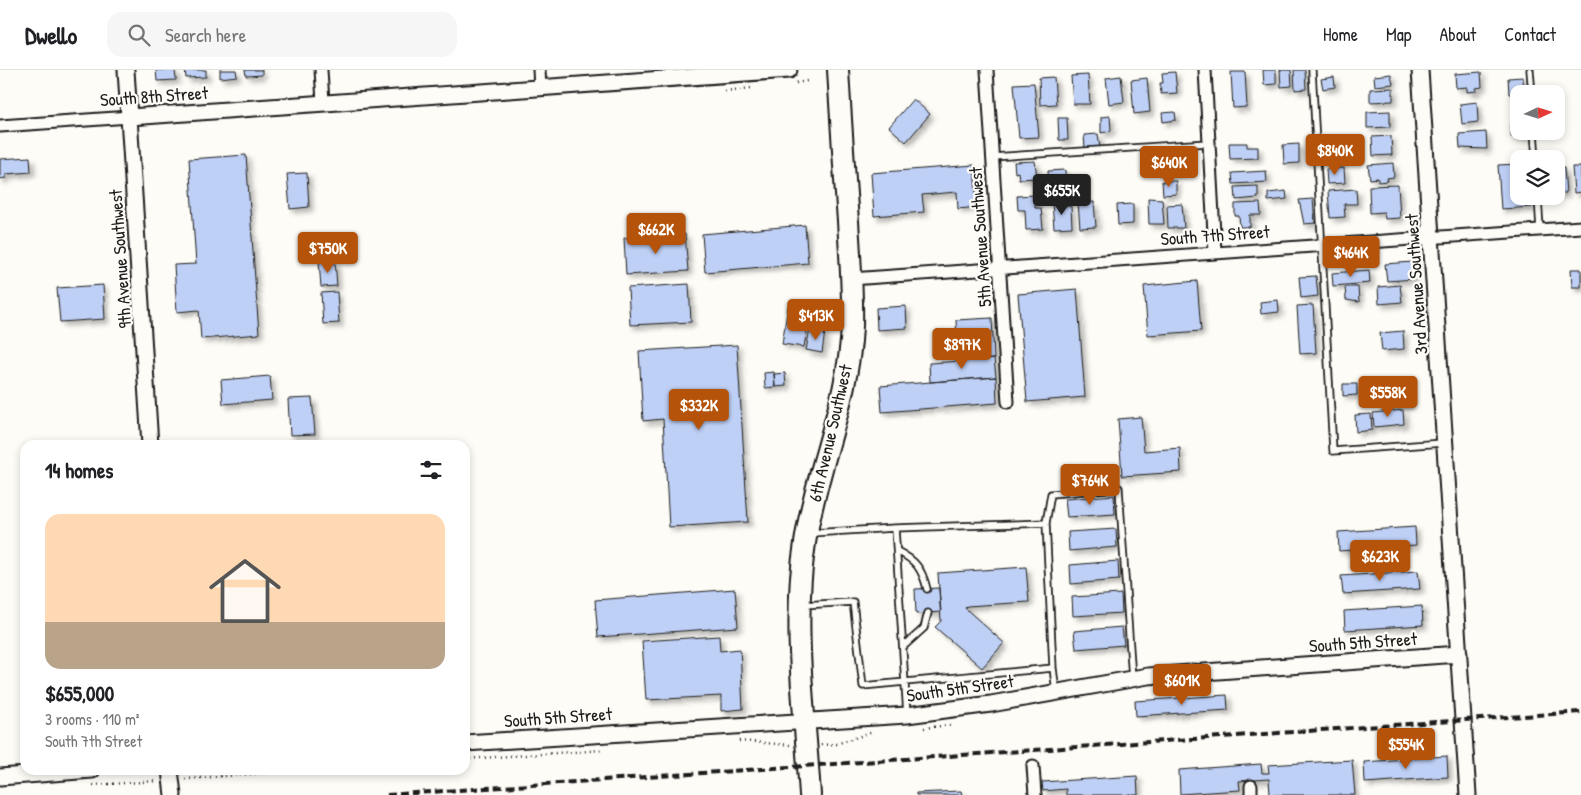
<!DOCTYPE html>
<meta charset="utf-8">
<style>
:root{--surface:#fff;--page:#f6f6f6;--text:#202124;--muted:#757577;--line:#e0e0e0;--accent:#b45309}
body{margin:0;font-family:"Patrick Hand",sans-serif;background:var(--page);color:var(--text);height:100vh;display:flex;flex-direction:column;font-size:19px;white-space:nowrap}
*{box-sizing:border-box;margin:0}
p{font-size:16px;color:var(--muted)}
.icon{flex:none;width:28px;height:28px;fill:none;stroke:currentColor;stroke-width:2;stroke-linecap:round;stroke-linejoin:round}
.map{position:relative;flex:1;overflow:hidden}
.side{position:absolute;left:20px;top:370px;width:450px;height:335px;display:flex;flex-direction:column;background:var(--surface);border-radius:15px;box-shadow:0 2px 8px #0003}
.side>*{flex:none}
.needle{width:32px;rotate:86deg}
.buttons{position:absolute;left:1510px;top:15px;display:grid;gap:10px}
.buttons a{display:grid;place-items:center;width:55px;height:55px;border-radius:10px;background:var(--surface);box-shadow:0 2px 8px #0003;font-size:25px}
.price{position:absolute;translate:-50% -42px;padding:0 11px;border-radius:5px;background:var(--accent);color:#fff;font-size:16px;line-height:32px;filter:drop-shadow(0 1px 2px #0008)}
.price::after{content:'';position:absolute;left:50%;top:30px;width:15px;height:11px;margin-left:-8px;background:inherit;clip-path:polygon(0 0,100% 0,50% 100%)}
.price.on{background:#222;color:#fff}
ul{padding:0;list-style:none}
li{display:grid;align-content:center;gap:10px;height:265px;padding:0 25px}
li span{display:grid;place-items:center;height:155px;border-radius:15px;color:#555}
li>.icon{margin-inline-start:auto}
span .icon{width:90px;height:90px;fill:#fffc;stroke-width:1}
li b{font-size:21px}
h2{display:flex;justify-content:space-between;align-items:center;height:60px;padding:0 25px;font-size:21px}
header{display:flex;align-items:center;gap:30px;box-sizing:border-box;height:70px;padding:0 25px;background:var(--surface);border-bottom:1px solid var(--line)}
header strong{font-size:24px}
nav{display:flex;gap:28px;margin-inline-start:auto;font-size:18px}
.search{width:350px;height:45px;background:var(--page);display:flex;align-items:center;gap:12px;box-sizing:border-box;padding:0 18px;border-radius:15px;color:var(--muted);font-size:19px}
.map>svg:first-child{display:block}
.building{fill:#bfd0f6;stroke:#1c1c1c;filter:url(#shadow)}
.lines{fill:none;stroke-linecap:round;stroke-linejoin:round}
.lane-casing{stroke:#1c1c1c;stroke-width:9}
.street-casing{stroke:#1c1c1c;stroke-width:15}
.secondary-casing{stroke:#1c1c1c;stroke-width:19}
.highway-casing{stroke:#1c1c1c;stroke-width:24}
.path{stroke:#1c1c1c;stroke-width:2.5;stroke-dasharray:1 4;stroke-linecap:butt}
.lane{stroke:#fdfcf7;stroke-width:5.5}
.street{stroke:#fdfcf7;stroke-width:11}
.secondary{stroke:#fdfcf7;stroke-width:15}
.highway{stroke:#fdfcf7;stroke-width:20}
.rail{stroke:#1c1c1c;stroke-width:4;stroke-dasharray:8 4;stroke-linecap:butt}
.labels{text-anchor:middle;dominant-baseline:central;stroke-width:4.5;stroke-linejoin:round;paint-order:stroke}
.street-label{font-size:18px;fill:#1c1c1c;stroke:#fdfcf7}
</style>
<header>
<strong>Dwello</strong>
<div class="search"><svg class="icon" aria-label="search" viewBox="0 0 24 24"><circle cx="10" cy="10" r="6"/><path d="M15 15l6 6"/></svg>Search here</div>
<nav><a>Home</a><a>Map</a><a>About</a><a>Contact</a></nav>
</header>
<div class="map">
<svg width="1581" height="725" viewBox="0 0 1581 725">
<defs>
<filter id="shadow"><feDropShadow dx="4" dy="4" stdDeviation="2.5" flood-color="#0004"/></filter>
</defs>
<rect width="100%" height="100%" fill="#fdfcf7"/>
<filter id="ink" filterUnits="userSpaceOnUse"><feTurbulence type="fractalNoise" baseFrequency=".02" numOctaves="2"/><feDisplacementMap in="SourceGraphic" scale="10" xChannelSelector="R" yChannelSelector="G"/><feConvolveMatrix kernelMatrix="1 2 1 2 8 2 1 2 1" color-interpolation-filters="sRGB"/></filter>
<g filter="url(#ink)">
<path class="building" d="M156 0H175L176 10 157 11Z
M185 0H206V7L186 8Z
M220 0H236L237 6 220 8Z
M245 0H262V5L246 6Z
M1263 0H1276V14L1264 15Z
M1280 0H1291L1292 16 1281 17Z
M1294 0H1305L1306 19 1295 20Z
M1175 2 1177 23 1161 24 1160 13H1163L1162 3Z
M1231 2H1245L1247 37 1233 38Z
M1481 2 1482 17 1476 18 1477 21 1467 22V17L1456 18 1455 4Z
M1391 4 1393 14 1375 16 1374 6Z
M1088 5 1090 34H1073L1071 6Z
M1121 6 1124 32 1109 34 1106 8Z
M1054 7 1056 34 1040 35 1039 8Z
M1334 7 1335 17 1323 19 1321 9Z
M1523 7 1524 23 1509 24 1508 8Z
M1147 8 1150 42 1134 44 1131 10Z
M1034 13 1039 67 1019 68 1014 14Z
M1393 18V31L1370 32V19Z
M913 29 930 44 906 72 889 57Z
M1477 32 1478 52 1462 54 1460 34Z
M1390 41V57L1367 58V42Z
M1175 42 1176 50 1163 52 1162 43Z
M1110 46 1111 61 1101 63V47Z
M1058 48H1067L1068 70H1059Z
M1511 54H1519V61H1530V66L1511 67Z
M1486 62 1487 79 1460 78 1459 64Z
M1098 64 1100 78 1085 79 1084 65Z
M1391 66 1392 85 1373 86 1372 67Z
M1341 68 1342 94 1325 95 1323 69Z
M1229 73H1247V77H1258V88L1230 89Z
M1299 74V93L1284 94 1283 75Z
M1188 80 1189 92H1179L1180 103H1166L1165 81Z
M246 85 259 264 201 269 199 240 177 242 174 195 196 194 189 89Z
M30 87 31 102 6 104V108L0 109V89Z
M1035 91 1037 108 1019 109 1018 102 1015 103 1014 92Z
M1393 93 1394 107 1387 108 1388 111 1378 112V108L1370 109 1368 95Z
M1519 94V126H1531L1532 137 1501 139 1498 95Z
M974 95 977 137 958 139 957 122 922 125 924 142 874 146 871 103Z
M1572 97H1581V122L1574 123Z
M1344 98 1345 113 1327 114 1326 99Z
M1556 98H1564L1566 123 1556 124Z
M1065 100 1066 119 1049 120 1048 101Z
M1266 101 1267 112 1233 114 1232 103Z
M307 103 309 137 290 139 287 104Z
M1162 111H1176V124L1163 125Z
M1398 115 1400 148 1385 149 1384 142 1370 143 1369 116Z
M1258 116V128L1236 130 1235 117Z
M1356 119 1357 134H1344L1345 147 1330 148 1328 121Z
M1286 121 1287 129 1268 131V123Z
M1035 125V138H1041L1043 159 1026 160 1025 140H1018L1017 126Z
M1148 128 1162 129 1164 154H1149Z
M1313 129 1315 153 1304 154 1299 130Z
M1094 132 1096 157 1080 158 1078 133Z
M1052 133H1060L1061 137 1071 136 1072 157 1054 158Z
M1260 133 1261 145H1250V157H1240L1239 146H1235V134Z
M1133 134V154L1118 155 1117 135Z
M1182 134 1184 158H1168L1167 135Z
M805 155 808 193 705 202 702 164Z
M685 164 688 201 626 205 624 168Z
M319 191H335L337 216 321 217Z
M1413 192 1414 209 1387 211 1385 194Z
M1571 199H1581V217H1572Z
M1369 200 1370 213 1333 216 1332 203Z
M1316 206 1318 226 1301 228 1299 207Z
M1197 211 1201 261 1148 265 1144 216Z
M689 214 691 252 630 255 628 218Z
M103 215 105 249 60 252 57 218Z
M1400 215 1402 232 1379 234 1378 217Z
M1345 217H1358L1359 232 1346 230Z
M1077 219 1085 327 1027 332 1018 224Z
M337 222 339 253 323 254 321 223Z
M1278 230 1279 242 1261 244 1260 232Z
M1313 235 1316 283 1300 284 1297 236Z
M788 236 805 238 802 257 807 258 804 277 782 274Z
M906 236 907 258 877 260 876 238Z
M992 248 994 289 958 291 956 250Z
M810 259 825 261 822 283 806 280Z
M1403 261 1404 279 1382 281 1380 263Z
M737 275 748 452 669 457 663 349 643 351 639 281Z
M994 289 996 307 930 312 929 293Z
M774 302 775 317 765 318 764 303Z
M785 303 786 316 775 317 774 304Z
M270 306 272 330 223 334 221 310Z
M996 307 997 333 882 342 880 316Z
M1343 314H1357V325L1343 326Z
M1408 320 1409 335 1381 336 1380 322Z
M312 328 315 364 290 365 288 329Z
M1403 340 1404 354 1374 357 1373 343Z
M1371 344 1372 360 1356 362 1355 345Z
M1141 347 1144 381 1180 378 1181 402 1122 406 1118 349Z
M1114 425 1115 444 1067 447 1065 429Z
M1415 457 1416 475 1339 481 1338 462Z
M1116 459 1117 477 1069 481 1068 462Z
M1118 491 1119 510 1071 514 1070 495Z
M1026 497 1029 532 967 536 965 538 1004 573 982 598 935 557 941 551 938 503Z
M1418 501 1420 519 1343 524 1341 506Z
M939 518 941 542 916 544 915 519Z
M735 519 738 557 598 567 595 530Z
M1121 524 1122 543 1073 546 1072 527Z
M1422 536 1423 555 1345 560 1344 541Z
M1122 557 1124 575 1076 579 1074 561Z
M719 566 720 581 740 579 743 639 721 641V626L646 630 642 571Z
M1227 625 1228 640 1136 646 1135 631Z
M1447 686 1448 707 1365 713 1364 692Z
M1352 690 1355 725H1270L1269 709 1239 711 1240 720 1180 724 1179 700 1261 694 1262 703H1269L1268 695Z
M1137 706 1138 725H1066V719L1043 721 1042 712Z
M961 721 962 725H916V723Z"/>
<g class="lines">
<g class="lane-casing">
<path id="lane" d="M1312 0 1333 381 1443 373
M1530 0 1532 24
M1534 61 1536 89
M992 87 1208 73
M1538 126 1540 160
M1046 453 1051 424 1119 418 1132 609
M895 458 1046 453 1053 598 1056 622
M811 463 895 458 907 645
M897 481C915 490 922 498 927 519
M803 535 853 532 863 616 1053 598
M903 577 924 558 928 543"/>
</g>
<g class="street-casing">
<path id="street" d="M321 0 323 32
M539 0 540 17
M987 0 1008 332
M1205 0 1215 182
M0 56 130 47
M851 209 1581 157
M1033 696 1035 725
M1251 716V725"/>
</g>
<g class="secondary-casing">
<path id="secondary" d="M126 0 150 375
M1420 0 1468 725
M130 47 789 0
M465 673 907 645 991 634 1148 606 1459 584
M170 700 173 725
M0 707 92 700"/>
</g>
<g class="highway-casing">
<path id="highway" d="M810 725C805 642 792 555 805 473 816 399 849 331 852 256 853 221 850 186 848 151 844 100 841 50 838 0"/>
</g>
<path class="path" d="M796 13 807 11
M725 21 751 18
M924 658 950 655
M739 671 790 675
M821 675 836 674 873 662
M465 689 604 680
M185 709 308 700
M93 715 157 711"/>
<use href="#lane" class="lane"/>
<use href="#street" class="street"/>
<use href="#secondary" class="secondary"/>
<use href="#highway" class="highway"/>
<path class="rail" d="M387 725 1581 642"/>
</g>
</g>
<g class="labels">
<g class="street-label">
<text transform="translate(154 26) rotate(-4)">South 8th Street</text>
<text transform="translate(1215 165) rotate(-4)">South 7th Street</text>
<text transform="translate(980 167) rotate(-94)">5th Avenue Southwest</text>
<text transform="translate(120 189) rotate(-94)">9th Avenue Southwest</text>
<text transform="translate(1416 214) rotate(-94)">3rd Avenue Southwest</text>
<text transform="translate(830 363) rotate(-77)">6th Avenue Southwest</text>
<text transform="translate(1363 572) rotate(-4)">South 5th Street</text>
<text transform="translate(960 618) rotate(-8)">South 5th Street</text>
<text transform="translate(558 647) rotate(-4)">South 5th Street</text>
</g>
</g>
</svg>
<div class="buttons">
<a><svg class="needle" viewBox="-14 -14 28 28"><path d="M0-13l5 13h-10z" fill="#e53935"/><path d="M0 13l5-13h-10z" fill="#757577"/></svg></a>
<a><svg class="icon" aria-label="layers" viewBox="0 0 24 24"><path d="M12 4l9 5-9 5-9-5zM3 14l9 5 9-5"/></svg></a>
</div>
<b class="price" style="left:1335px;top:106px">$840K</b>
<b class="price" style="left:1169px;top:118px">$640K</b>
<b class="price on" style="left:1062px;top:146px">$655K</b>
<b class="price" style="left:656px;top:185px">$662K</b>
<b class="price" style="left:328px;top:204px">$750K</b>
<b class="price" style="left:1351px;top:208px">$464K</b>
<b class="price" style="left:816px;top:271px">$413K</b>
<b class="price" style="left:962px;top:300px">$897K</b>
<b class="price" style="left:1388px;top:348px">$558K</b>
<b class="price" style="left:699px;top:361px">$332K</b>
<b class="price" style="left:1090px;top:436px">$764K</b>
<b class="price" style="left:1380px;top:512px">$623K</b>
<b class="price" style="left:1182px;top:636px">$601K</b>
<b class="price" style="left:1406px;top:700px">$554K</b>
<section class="side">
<h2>14 homes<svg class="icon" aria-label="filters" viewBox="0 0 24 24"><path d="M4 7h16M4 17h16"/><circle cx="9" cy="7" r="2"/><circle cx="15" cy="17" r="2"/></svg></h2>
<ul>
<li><span style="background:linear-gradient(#ffd9b3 70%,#b9a48a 0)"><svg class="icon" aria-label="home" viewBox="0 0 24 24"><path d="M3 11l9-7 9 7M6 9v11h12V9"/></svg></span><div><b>$655,000</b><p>3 rooms · 110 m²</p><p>South 7th Street</p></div></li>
</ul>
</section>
</div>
